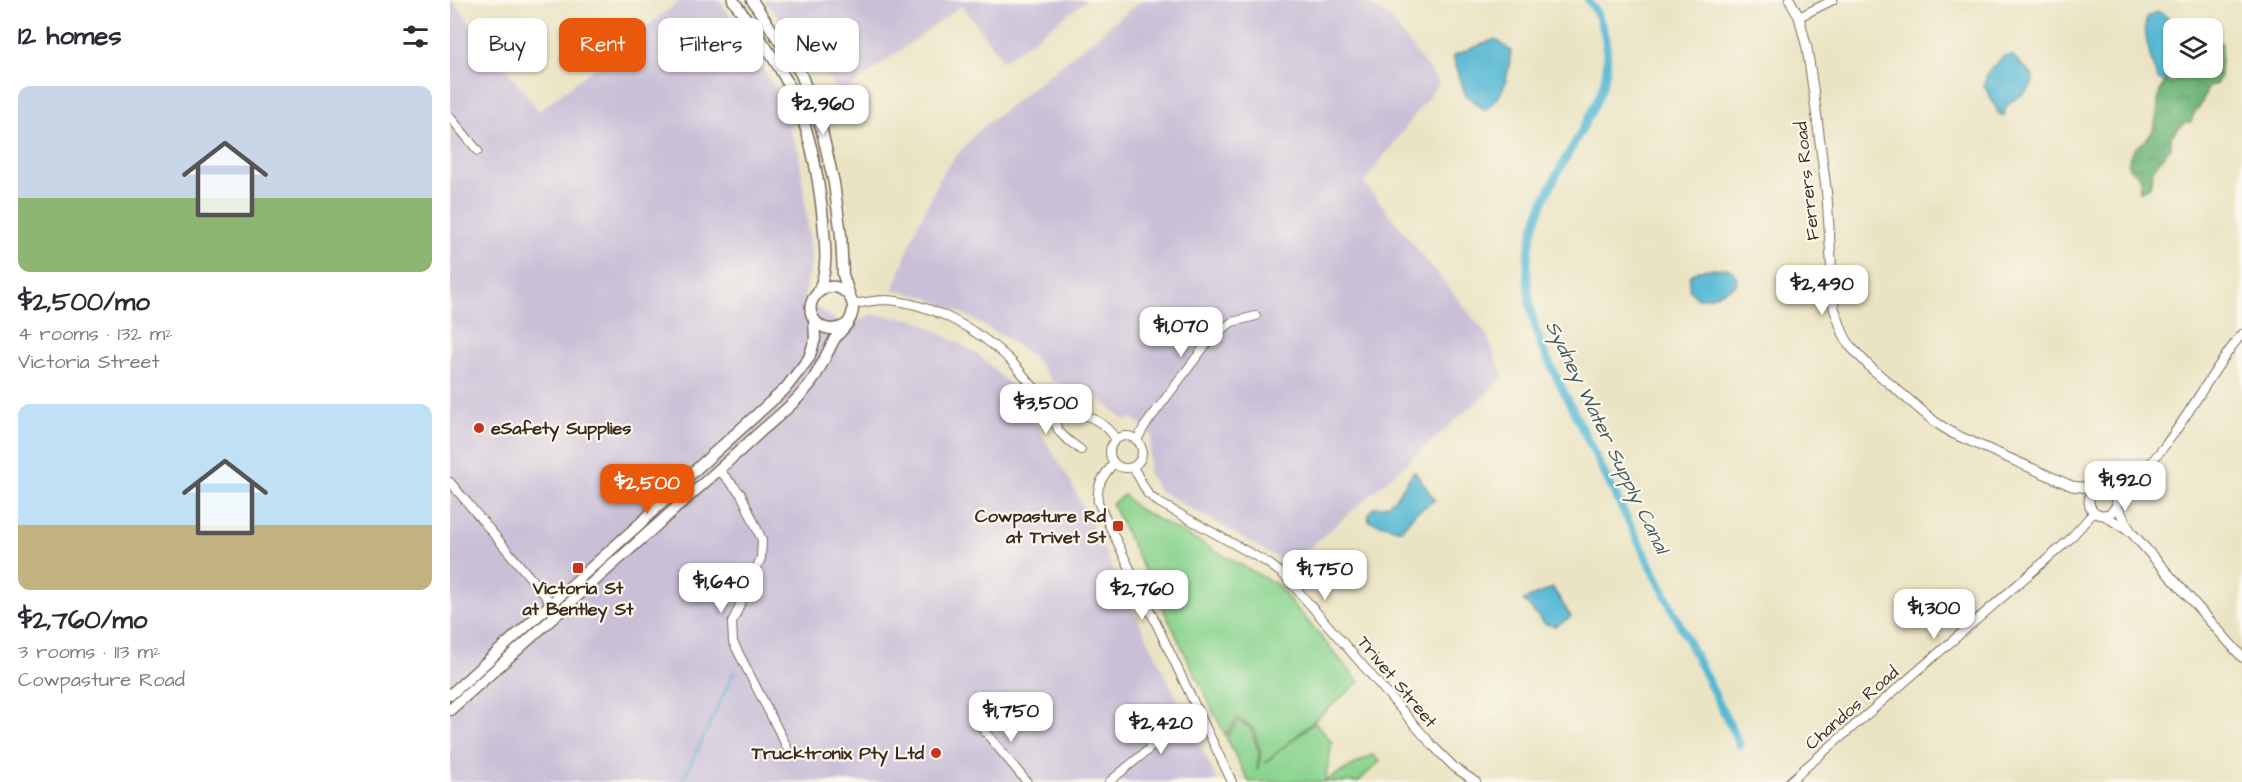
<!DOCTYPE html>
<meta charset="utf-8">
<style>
:root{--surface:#fff;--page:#f7f7f7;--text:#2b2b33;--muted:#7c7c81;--accent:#ea580c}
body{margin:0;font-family:"Architects Daughter",sans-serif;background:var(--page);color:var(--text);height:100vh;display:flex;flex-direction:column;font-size:22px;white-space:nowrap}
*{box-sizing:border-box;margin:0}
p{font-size:20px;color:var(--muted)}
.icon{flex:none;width:33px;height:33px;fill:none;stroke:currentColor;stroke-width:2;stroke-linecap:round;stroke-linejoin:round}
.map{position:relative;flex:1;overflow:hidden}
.sheet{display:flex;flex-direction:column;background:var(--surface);width:450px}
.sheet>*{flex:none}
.top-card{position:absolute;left:18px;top:18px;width:570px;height:54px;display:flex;gap:12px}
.buttons{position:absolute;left:1713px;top:18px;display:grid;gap:12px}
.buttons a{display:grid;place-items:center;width:60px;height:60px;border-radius:12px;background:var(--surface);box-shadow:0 2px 4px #0004;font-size:30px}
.price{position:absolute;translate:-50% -51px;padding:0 14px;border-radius:12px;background:#fff;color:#222;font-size:20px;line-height:39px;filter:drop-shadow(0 2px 3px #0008)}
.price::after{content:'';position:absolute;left:50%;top:36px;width:18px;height:14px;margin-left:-9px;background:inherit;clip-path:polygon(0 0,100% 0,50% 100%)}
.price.selected{background:var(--accent);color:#fff}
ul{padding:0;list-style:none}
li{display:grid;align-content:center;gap:12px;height:318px;padding:0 18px}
li span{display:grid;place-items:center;height:186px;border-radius:12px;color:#555}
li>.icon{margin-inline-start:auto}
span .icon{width:108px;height:108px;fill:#fffc;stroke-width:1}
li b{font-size:26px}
h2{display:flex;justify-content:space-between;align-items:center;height:72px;padding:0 18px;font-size:26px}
.chip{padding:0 21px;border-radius:12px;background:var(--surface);box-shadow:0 2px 4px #0004;font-size:21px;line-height:54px}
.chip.selected{background:var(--accent);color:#fff}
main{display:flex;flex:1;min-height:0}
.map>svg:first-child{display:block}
.industrial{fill:#c9bfd7}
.grass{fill:#8bd48f;stroke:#637f56;stroke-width:1.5}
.forest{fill:url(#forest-crowns);stroke:#56704c;stroke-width:1.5}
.water{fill:#55b8d4;stroke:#487179;stroke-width:1.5}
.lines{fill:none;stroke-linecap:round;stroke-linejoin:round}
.stream{stroke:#55b8d4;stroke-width:2}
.canal{stroke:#55b8d4;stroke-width:8}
.minor-casing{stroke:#796b58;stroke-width:10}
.tertiary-casing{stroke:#796b58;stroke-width:11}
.secondary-casing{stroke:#796b58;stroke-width:13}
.minor{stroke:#fff;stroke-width:8}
.tertiary{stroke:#fff;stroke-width:9}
.secondary{stroke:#fff;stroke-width:10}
.poi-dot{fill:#c8321e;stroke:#fbf7ec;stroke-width:2}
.labels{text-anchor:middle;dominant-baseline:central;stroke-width:4.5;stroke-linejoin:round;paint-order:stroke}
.street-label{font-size:18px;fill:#3b2a1e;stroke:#fbf7ec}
.poi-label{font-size:18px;font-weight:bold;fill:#3b2a1e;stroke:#fbf7ec;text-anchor:end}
.water-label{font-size:20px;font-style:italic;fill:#445c5e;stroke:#fbf7ec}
</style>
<main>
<section class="sheet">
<h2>12 homes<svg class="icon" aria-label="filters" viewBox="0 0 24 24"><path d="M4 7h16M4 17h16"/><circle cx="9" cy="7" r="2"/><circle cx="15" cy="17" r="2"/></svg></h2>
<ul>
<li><span style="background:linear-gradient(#c9d6e8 60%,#8fb573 0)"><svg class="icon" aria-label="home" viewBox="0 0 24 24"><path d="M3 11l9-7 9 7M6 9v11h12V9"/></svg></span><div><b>$2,500/mo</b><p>4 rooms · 132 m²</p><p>Victoria Street</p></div></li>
<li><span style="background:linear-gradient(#bfe0f5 65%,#c2b280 0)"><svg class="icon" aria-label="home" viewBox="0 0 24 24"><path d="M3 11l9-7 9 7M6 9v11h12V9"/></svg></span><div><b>$2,760/mo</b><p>3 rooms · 113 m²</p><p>Cowpasture Road</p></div></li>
</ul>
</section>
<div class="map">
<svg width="1792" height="782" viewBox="0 0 1792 782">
<defs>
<pattern id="forest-crowns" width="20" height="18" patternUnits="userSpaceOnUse" patternTransform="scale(1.5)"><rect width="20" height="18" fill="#70b67a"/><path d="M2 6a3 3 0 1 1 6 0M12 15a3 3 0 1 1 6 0" fill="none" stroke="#5d9463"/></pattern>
</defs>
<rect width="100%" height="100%" fill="#fbf7ec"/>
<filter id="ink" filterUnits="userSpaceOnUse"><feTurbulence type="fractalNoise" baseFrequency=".0167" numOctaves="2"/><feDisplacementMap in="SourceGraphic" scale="12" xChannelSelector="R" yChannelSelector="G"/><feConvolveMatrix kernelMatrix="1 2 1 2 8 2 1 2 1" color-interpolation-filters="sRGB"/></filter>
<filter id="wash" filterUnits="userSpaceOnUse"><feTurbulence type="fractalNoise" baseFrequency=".008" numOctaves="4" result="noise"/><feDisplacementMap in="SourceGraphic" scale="24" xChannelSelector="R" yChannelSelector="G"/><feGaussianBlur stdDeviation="1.35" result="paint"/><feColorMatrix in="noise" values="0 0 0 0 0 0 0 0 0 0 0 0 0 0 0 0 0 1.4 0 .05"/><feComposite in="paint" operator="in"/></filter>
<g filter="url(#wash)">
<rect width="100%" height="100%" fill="#ebe4c4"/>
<path class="industrial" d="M0 0H2L89 111 231 0H270L325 89 349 153 362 260 354 298 396 328 421 314 467 320 529 355 564 389 619 479 768 782H0Z
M314 0H637L553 61 512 5 391 94Z
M692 0H912L940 18 989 83 914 183 1036 334 1054 378 840 565 709 490 698 473 702 436 683 418 677 420 671 417 645 395 602 381 584 358 559 340 510 312 476 297 443 290 465 231 493 172 526 133Z"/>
<path class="grass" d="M674 495 685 507 826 584 909 682 815 763 865 722 882 743 875 781 922 755 930 761 908 782H799L776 737 788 721 801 729 809 753 807 771 811 753 803 728 787 718 775 735 662 504Z"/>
<path class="forest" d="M1763 38 1772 44 1770 76 1766 85H1761C1755 91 1755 97 1751 104 1746 113 1744 110 1741 122L1734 123 1721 136V147L1703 169 1700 187 1689 192 1691 178 1679 168C1677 143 1696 148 1703 130 1710 115 1705 96 1714 83 1726 82 1733 78 1738 68H1762Z"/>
<path class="water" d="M1707 12 1712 13 1729 28H1724V68H1732L1715 82 1708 79C1703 69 1690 26 1698 17 1698 16 1706 12 1707 12Z
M1045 39 1061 51C1058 74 1056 96 1035 110L1015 94 1003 56Z
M1554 56H1563L1583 76C1585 99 1554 94 1554 116L1549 114 1534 85 1538 72Z
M1276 268 1283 271 1287 279 1286 285 1261 297 1247 298 1239 289 1240 276 1249 270Z
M964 471 985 500 965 513 951 530 919 521 918 514 924 507C945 509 953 485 964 471Z
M1103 588 1121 617 1106 626 1095 624 1073 600Z"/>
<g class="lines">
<path class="stream" d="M232 782 284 672"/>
<path class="canal" d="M1138 0C1156 21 1161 56 1154 82 1150 97 1142 110 1135 124 1117 158 1093 193 1083 231 1072 270 1078 310 1092 348L1290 745"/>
</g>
</g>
<g filter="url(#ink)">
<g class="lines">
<g class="minor-casing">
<path id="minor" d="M1349 17 1383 0
M0 117 28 151
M403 304C413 303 425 300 435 300 479 302 527 329 558 358 573 372 583 391 600 401 625 416 648 412 666 439
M609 404C599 431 612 435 631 450
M660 452a16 16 0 1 1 32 0a16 16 0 1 1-32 0Z
M687 440 694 427 761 338 782 322 806 316
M664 463C653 476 646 485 648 502L782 782
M683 467 698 494 708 502 818 563 835 576 982 745 1004 767 1026 782
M269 470 291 494 312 540 311 558 282 623 283 642 337 747
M0 482 103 605
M1665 493C1722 457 1749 385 1792 334
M526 721 577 782
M659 782 748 709
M1339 782 1619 540 1644 512"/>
</g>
<g class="tertiary-casing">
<path id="tertiary" d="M1340 0 1349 17 1357 48 1363 88 1377 196 1384 308 1393 333 1400 346 1420 367 1485 422 1504 434 1622 486 1647 489
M1639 501a14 14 0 1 1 28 0a14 14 0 1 1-28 0Z
M1667 506 1681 532 1792 657
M1654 515 1679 531"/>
</g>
<g class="secondary-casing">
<path id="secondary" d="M283 0C301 26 321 51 336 80 359 124 368 171 373 220 375 246 379 268 368 292
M302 0 351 74 371 127 384 183 391 235 393 275 399 293
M0 695 195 519 232 482 335 389 359 358 365 339 364 320
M0 710C72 645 145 581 217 516 247 489 278 462 308 434 327 417 348 401 363 380 371 367 377 353 384 340 390 331 400 324 402 314 408 295 385 278 369 292 347 310 372 341 397 324"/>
</g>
<use href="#minor" class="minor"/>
<use href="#tertiary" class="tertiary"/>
<use href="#secondary" class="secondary"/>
</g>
</g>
<g class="poi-dot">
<circle cx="29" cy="428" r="6"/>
<rect x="662" y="520" width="12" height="12" rx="3"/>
<rect x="122" y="562" width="12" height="12" rx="3"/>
<circle cx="486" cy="753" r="6"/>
</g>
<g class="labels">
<g class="street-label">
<text transform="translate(1357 181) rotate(-96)">Ferrers Road</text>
<text transform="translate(947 682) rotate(50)">Trivet Street</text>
<text transform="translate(1402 708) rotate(-41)">Chandos Road</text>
</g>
<g class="poi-label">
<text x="41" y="428" text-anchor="start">eSafety Supplies</text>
<text x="656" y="516">Cowpasture Rd<tspan x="656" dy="21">at Trivet St</tspan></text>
<text x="128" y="588" text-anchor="middle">Victoria St<tspan x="128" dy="21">at Bentley St</tspan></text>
<text x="474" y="753">Trucktronix Pty Ltd</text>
</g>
<g class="water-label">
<text transform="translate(1157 437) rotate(64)">Sydney Water Supply Canal</text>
</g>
</g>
</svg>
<div class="buttons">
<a><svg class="icon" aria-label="layers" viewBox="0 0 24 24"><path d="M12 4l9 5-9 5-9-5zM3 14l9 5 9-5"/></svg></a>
</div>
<b class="price" style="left:373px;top:136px">$2,960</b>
<b class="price" style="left:1372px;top:316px">$2,490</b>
<b class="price" style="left:731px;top:358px">$1,070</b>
<b class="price" style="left:596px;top:435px">$3,500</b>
<b class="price" style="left:1675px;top:512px">$1,920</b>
<b class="price selected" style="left:197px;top:515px">$2,500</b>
<b class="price" style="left:875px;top:601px">$1,750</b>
<b class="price" style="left:271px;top:614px">$1,640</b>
<b class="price" style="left:692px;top:621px">$2,760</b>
<b class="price" style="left:1484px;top:640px">$1,300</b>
<b class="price" style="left:561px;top:743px">$1,750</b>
<b class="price" style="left:711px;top:755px">$2,420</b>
<div class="top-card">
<a class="chip">Buy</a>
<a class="chip selected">Rent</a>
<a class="chip">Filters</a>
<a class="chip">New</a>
</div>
</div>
</main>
